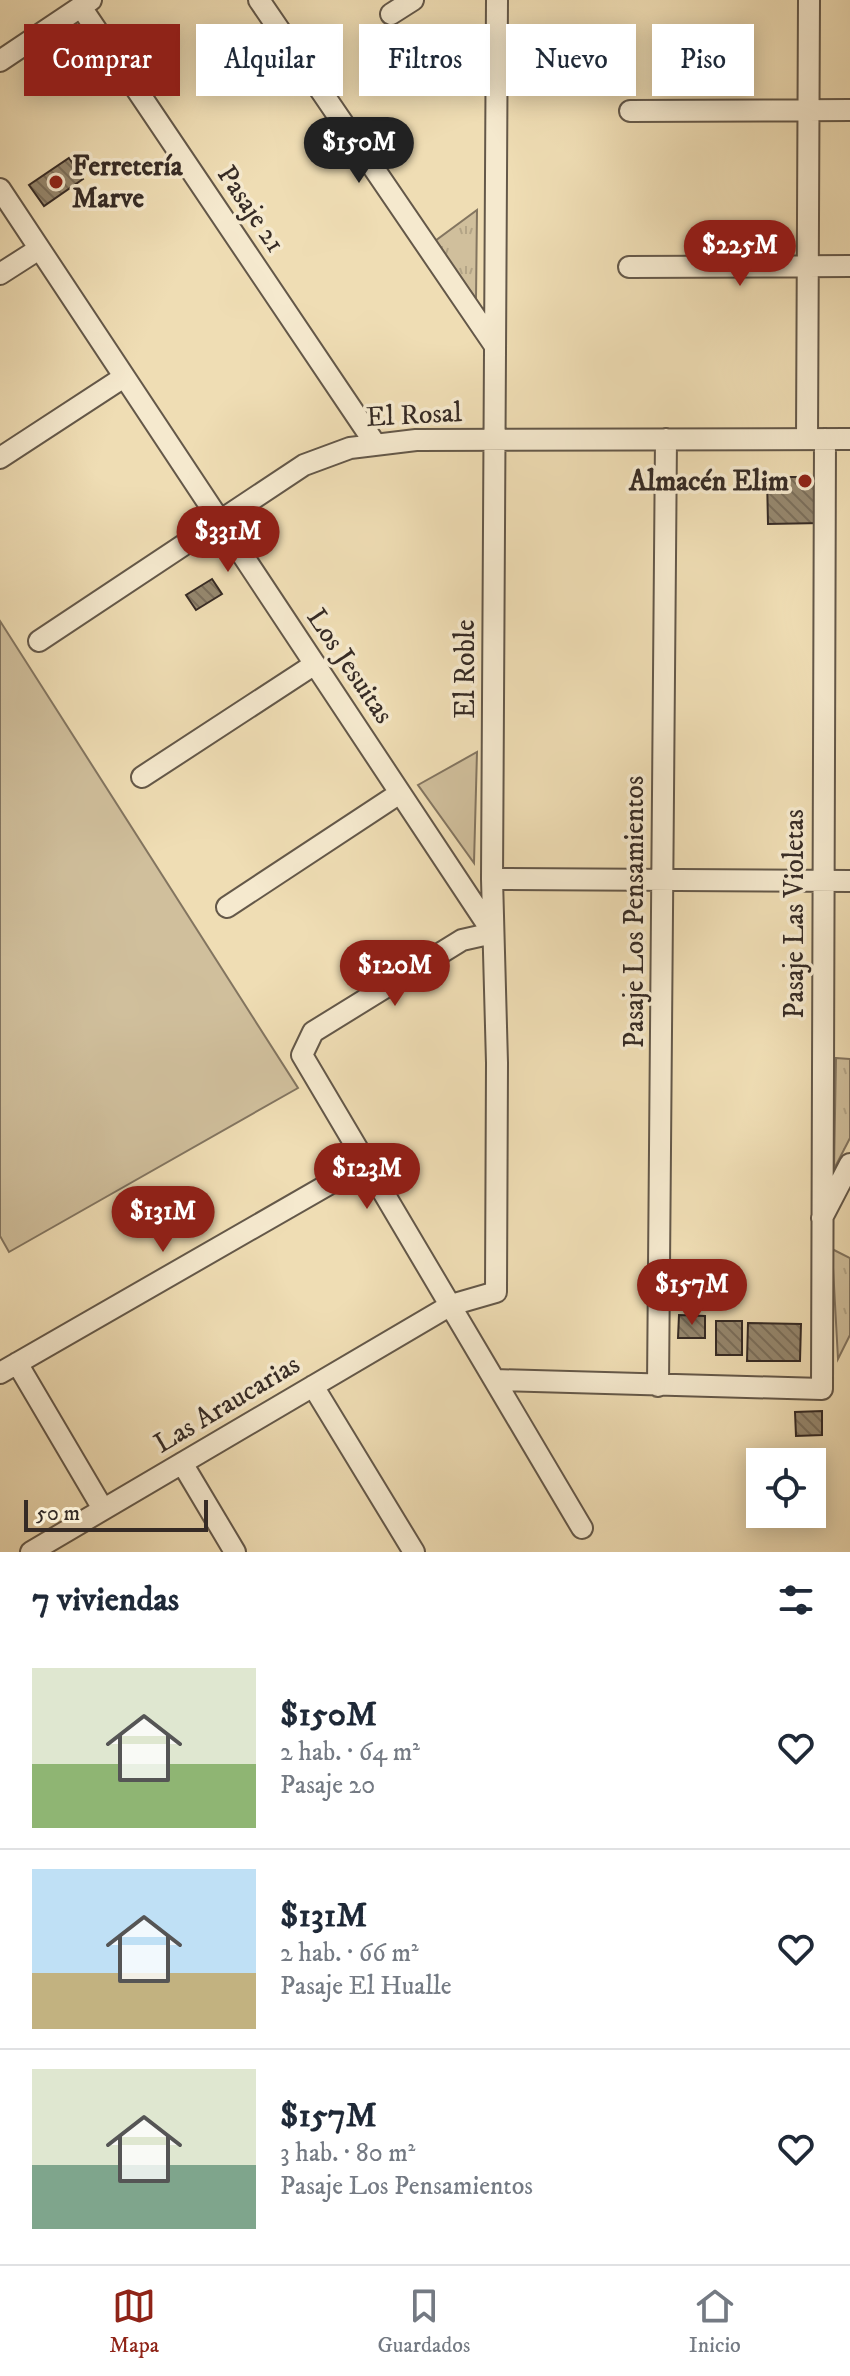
<!DOCTYPE html>
<html lang="es">
<meta charset="utf-8">
<style>
:root{--surface:#fff;--page:#f6f6f7;--text:#1f2937;--muted:#747a83;--line:#e0e1e3;--accent:#8f2418}
body{margin:0;font-family:"IM FELL DW Pica",serif;background:var(--page);color:var(--text);height:100vh;display:flex;flex-direction:column;font-size:30px;white-space:nowrap}
*{box-sizing:border-box;margin:0}
p{font-size:26px;color:var(--muted)}
.icon{flex:none;width:44px;height:44px;fill:none;stroke:currentColor;stroke-width:2;stroke-linecap:round;stroke-linejoin:round}
.map{position:relative;height:1552px;overflow:hidden}
.panel{display:flex;flex-direction:column;background:var(--surface);flex:1}
.panel>*{flex:none}
.top-card{position:absolute;left:24px;top:24px;width:802px;height:72px;display:flex;gap:16px}
.tools{position:absolute;left:746px;top:1448px;display:grid;gap:16px}
.tools a{display:grid;place-items:center;width:80px;height:80px;border-radius:0px;background:var(--surface);box-shadow:0 4px 20px #0003;font-size:40px}
.scale{position:absolute;left:24px;bottom:20px;width:184px;box-sizing:border-box;padding-left:8px;border:4px solid #362b25;border-top:0;font-size:22px;line-height:28px;white-space:nowrap;color:#362b25;-webkit-text-stroke:6px #f5e9ce;paint-order:stroke}
.price{position:absolute;translate:-50% -68px;padding:0 18px;border-radius:28px;background:var(--accent);color:#fff;font-size:26px;line-height:52px;filter:drop-shadow(0 2px 4px #0008)}
.price::after{content:'';position:absolute;left:50%;top:48px;width:24px;height:18px;margin-left:-12px;background:inherit;clip-path:polygon(0 0,100% 0,50% 100%)}
.price.current{background:#222;color:#fff}
ul{padding:0;list-style:none}
li{display:flex;align-items:center;gap:24px;height:200px;padding:0 32px}
li+li{border-top:2px solid var(--line)}
li span{display:grid;place-items:center;flex:none;width:224px;height:160px;border-radius:0px;color:#555}
li>.icon{margin-inline-start:auto}
span .icon{width:96px;height:96px;fill:#fffc;stroke-width:1}
li b{font-size:34px}
h2{display:flex;justify-content:space-between;align-items:center;height:96px;padding:0 32px;font-size:34px}
.pill{padding:0 28px;border-radius:0px;background:var(--surface);box-shadow:0 4px 20px #0003;font-size:28px;line-height:72px}
.pill.current{background:var(--accent);color:#fff}
.tabs{display:flex;justify-content:space-around;align-items:center;height:112px;border-top:2px solid var(--line);background:var(--surface);font-size:22px;color:var(--muted)}
.tabs a{display:grid;justify-items:center;gap:4px}
.tabs .current{color:var(--accent)}
.map>svg:first-child{display:block}
.grass{fill:url(#grass-tufts);stroke:#837560;stroke-width:2}
.park{fill:#d0bf9c;stroke:#837560;stroke-width:2}
.building{fill:url(#building-back-hatch);stroke:#362b25;stroke-width:2}
.lines{fill:none;stroke-linecap:round;stroke-linejoin:round}
.minor-casing{stroke:#645849;stroke-width:24}
.minor{stroke:#f5e9ce;stroke-width:20}
.poi-dot{fill:#8f2418;stroke:#f5e9ce;stroke-width:3}
.labels{text-anchor:middle;dominant-baseline:central;stroke-width:7;stroke-linejoin:round;paint-order:stroke}
.poi-label{font-size:28px;font-weight:bold;fill:#362b25;stroke:#f5e9ce;text-anchor:start}
.street-label{font-size:28px;fill:#362b25;stroke:#f5e9ce}
</style>
<div class="map">
<svg width="850" height="1552" viewBox="0 0 850 1552">
<defs>
<pattern id="grass-tufts" width="24" height="20" patternUnits="userSpaceOnUse" patternTransform="scale(2)"><rect width="24" height="20" fill="#d0bf9c"/><path d="M3 7l-1-3M5 7V3M7 7l1-3M15 17l-1-3M17 17v-4M19 17l1-3" fill="none" stroke="#b3a486"/></pattern>
<pattern id="building-back-hatch" width="6" height="6" patternUnits="userSpaceOnUse" patternTransform="scale(2)"><rect width="6" height="6" fill="#96886f"/><path d="M-1 5l2 2M0 0l6 6M5-1l2 2" fill="none" stroke="#7b6f5b"/></pattern>
</defs>
<rect width="100%" height="100%" fill="#efddb4"/>
<filter id="stains"><feTurbulence type="fractalNoise" baseFrequency=".0025" numOctaves="4"/><feColorMatrix values="0 0 0 0 .2 0 0 0 0 .09 0 0 0 0 .02 0 0 0 .5 -.17"/></filter>
<radialGradient id="worn" r=".72"><stop offset=".6" stop-color="#630" stop-opacity="0"/><stop offset="1" stop-color="#630" stop-opacity=".3"/></radialGradient>
<path class="grass" d="M477 210 476 299 435 241Z
M836 1058 850 1059V1138L834 1169Z
M832 1249 850 1258V1335L838 1359Z"/>
<path class="park" d="M0 621 298 1088 9 1252 0 1236Z
M477 752 474 863 418 785Z"/>
<path class="building" d="M69 158 83 179 44 206 29 185Z
M767 477H821L822 523 768 524Z
M212 579 222 594 196 610 186 595Z
M731 1270 732 1294 693 1295 692 1272Z
M679 1315 705 1316V1338H678Z
M716 1321H742V1355H716Z
M748 1323 801 1324 800 1361H747Z
M822 1411V1435L796 1436 795 1412Z"/>
<g class="lines">
<g class="minor-casing">
<path id="minor" d="M259 0 495 346
M81 7 374 442
M391 14 413 0
M0 61 91 0
M630 111 850 110
M0 189 493 933 462 940 313 1032 302 1055 582 1528
M629 267 850 266
M0 274 39 249
M807 439 809 0
M0 458 124 377
M39 641 304 465 350 448 416 440 850 439
M142 777 315 664
M492 879 850 881
M227 907 400 793
M822 1218 850 1164
M17 1363 103 1509
M0 1373 364 1164
M495 1380 822 1389 825 439
M313 1386 414 1552
M658 1386 666 439
M182 1463 235 1552
M31 1552 451 1305 496 1292 497 1063 492 879 497 0"/>
</g>
<use href="#minor" class="minor"/>
</g>
<g class="poi-dot">
<circle cx="56" cy="182" r="8"/>
<circle cx="805" cy="481" r="8"/>
</g>
<g class="labels">
<g class="poi-label">
<text x="72" y="166">Ferretería<tspan x="72" dy="32">Marve</tspan></text>
<text x="789" y="481" text-anchor="end">Almacén Elim</text>
</g>
<g class="street-label">
<text transform="translate(251 209) rotate(56)">Pasaje 21</text>
<text transform="translate(414 415) rotate(-3)">El Rosal</text>
<text transform="translate(350 666) rotate(56)">Los Jesuitas</text>
<text transform="translate(465 669) rotate(-90)">El Roble</text>
<text transform="translate(634 912) rotate(-90)">Pasaje Los Pensamientos</text>
<text transform="translate(794 914) rotate(-90)">Pasaje Las Violetas</text>
<text transform="translate(227 1404) rotate(-31)">Las Araucarias</text>
</g>
</g>
<rect width="100%" height="100%" filter="url(#stains)"/>
<rect width="100%" height="100%" fill="url(#worn)"/>
</svg>
<div class="tools">
<a><svg class="icon" aria-label="locate" viewBox="0 0 24 24"><circle cx="12" cy="12" r="6"/><path d="M12 2v4M12 18v4M2 12h4M18 12h4"/></svg></a>
</div>
<div class="scale">50 m</div>
<b class="price current" style="left:359px;top:185px">$150M</b>
<b class="price" style="left:740px;top:288px">$225M</b>
<b class="price" style="left:228px;top:574px">$331M</b>
<b class="price" style="left:395px;top:1008px">$120M</b>
<b class="price" style="left:367px;top:1211px">$123M</b>
<b class="price" style="left:163px;top:1254px">$131M</b>
<b class="price" style="left:692px;top:1327px">$157M</b>
<div class="top-card">
<a class="pill current">Comprar</a>
<a class="pill">Alquilar</a>
<a class="pill">Filtros</a>
<a class="pill">Nuevo</a>
<a class="pill">Piso</a>
</div>
</div>
<section class="panel">
<h2>7 viviendas<svg class="icon" aria-label="filters" viewBox="0 0 24 24"><path d="M4 7h16M4 17h16"/><circle cx="9" cy="7" r="2"/><circle cx="15" cy="17" r="2"/></svg></h2>
<ul>
<li><span style="background:linear-gradient(#dfe7d0 60%,#8fb573 0)"><svg class="icon" aria-label="home" viewBox="0 0 24 24"><path d="M3 11l9-7 9 7M6 9v11h12V9"/></svg></span><div><b>$150M</b><p>2 hab. · 64 m²</p><p>Pasaje 20</p></div><svg class="icon" aria-label="heart" viewBox="0 0 24 24"><path d="M12 20l-8-8c-3-5 5-10 8-4 3-6 11-1 8 4z"/></svg></li>
<li><span style="background:linear-gradient(#bfe0f5 65%,#c2b280 0)"><svg class="icon" aria-label="home" viewBox="0 0 24 24"><path d="M3 11l9-7 9 7M6 9v11h12V9"/></svg></span><div><b>$131M</b><p>2 hab. · 66 m²</p><p>Pasaje El Hualle</p></div><svg class="icon" aria-label="heart" viewBox="0 0 24 24"><path d="M12 20l-8-8c-3-5 5-10 8-4 3-6 11-1 8 4z"/></svg></li>
<li><span style="background:linear-gradient(#dfe7d0 60%,#7fa58c 0)"><svg class="icon" aria-label="home" viewBox="0 0 24 24"><path d="M3 11l9-7 9 7M6 9v11h12V9"/></svg></span><div><b>$157M</b><p>3 hab. · 80 m²</p><p>Pasaje Los Pensamientos</p></div><svg class="icon" aria-label="heart" viewBox="0 0 24 24"><path d="M12 20l-8-8c-3-5 5-10 8-4 3-6 11-1 8 4z"/></svg></li>
</ul>
</section>
<nav class="tabs">
<a class="current"><svg class="icon" aria-label="map" viewBox="0 0 24 24"><path d="M3 6l6-2 6 2 6-2v14l-6 2-6-2-6 2zM9 4v14M15 6v14"/></svg>Mapa</a>
<a><svg class="icon" aria-label="saved" viewBox="0 0 24 24"><path d="M7 4h10v16l-5-4-5 4z"/></svg>Guardados</a>
<a><svg class="icon" aria-label="home" viewBox="0 0 24 24"><path d="M3 11l9-7 9 7M6 9v11h12V9"/></svg>Inicio</a>
</nav>
